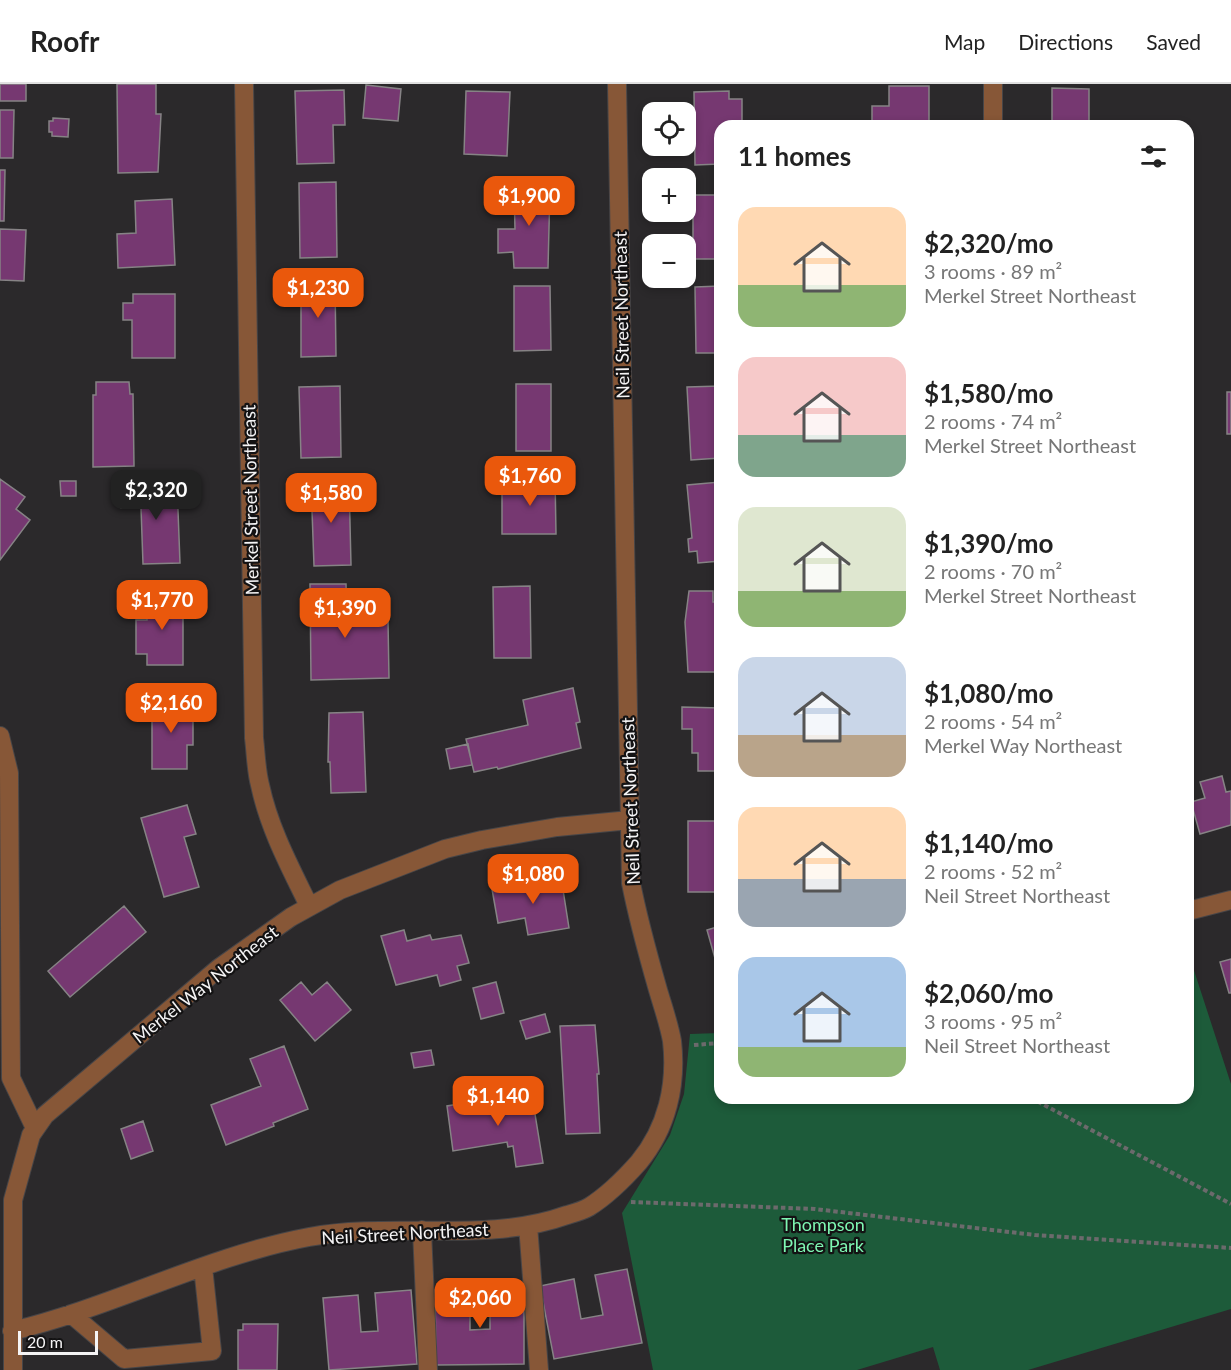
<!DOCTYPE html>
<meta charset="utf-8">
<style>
:root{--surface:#fff;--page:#f6f6f6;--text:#222;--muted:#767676;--line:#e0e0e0;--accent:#ea580c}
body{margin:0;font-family:Lato,sans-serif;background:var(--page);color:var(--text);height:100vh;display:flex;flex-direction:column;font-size:22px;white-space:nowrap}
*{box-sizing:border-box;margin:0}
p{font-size:20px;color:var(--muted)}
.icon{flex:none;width:33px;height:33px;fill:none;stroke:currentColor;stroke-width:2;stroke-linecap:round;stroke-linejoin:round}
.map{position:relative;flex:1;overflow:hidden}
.panel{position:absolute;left:714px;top:36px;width:480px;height:984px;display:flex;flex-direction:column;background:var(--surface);border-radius:18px;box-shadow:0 3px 9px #0003}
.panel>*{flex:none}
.buttons{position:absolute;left:642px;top:18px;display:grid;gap:12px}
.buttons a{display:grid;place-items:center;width:54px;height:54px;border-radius:12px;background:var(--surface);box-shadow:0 3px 9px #0003;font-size:30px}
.scale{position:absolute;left:18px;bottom:15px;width:80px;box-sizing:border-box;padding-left:6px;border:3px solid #f5f4f5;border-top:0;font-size:16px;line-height:21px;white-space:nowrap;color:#f5f4f5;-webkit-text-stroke:4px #131213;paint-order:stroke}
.price{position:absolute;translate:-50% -51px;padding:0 14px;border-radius:12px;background:var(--accent);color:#fff;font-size:20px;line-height:39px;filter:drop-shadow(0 2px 3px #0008)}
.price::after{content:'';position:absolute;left:50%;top:36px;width:18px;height:14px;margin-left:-9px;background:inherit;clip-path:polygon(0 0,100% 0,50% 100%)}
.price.active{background:#222;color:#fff}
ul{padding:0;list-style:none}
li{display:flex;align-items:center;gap:18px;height:150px;padding:0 24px}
li span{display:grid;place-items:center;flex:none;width:168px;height:120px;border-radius:18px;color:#555}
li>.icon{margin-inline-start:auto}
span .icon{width:72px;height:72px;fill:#fffc;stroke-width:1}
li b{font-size:26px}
h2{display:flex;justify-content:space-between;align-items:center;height:72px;padding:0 24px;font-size:26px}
header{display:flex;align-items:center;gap:36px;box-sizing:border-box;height:84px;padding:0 30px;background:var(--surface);border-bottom:2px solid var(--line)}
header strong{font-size:28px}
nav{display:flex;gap:33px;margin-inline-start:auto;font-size:21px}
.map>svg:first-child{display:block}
.green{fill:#1d5b3a}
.building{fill:#763871;stroke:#868385;stroke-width:1.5}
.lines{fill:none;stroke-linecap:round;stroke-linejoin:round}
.minor-casing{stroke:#474547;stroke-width:20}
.path{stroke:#6c6a6c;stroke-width:4;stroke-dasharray:4.5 3;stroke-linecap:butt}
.minor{stroke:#875737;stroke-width:18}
.labels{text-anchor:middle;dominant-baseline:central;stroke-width:4.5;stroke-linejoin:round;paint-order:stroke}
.street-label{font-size:18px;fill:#f5f4f5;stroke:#131213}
.park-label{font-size:18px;fill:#7ef6b2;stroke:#131213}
</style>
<header>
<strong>Roofr</strong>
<nav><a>Map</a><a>Directions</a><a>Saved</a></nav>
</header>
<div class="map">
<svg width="1231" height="1286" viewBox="0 0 1231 1286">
<rect width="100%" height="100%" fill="#2b292b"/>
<path class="green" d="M1188 868 1231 1000V1225L1028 1286H940L933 1263 857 1286H653L622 1129 670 1051 684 1010 690 950 720 949V1014H1188Z"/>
<path class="building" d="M0 0H26V17H0Z
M117 0H156V30H161L158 88 118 89Z
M366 1 401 5 398 37 363 34Z
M889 2H929V42H872V22H889Z
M1052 4 1089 5V42H1052Z
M344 6 345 41H333L334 79 297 80 295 7Z
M466 7 510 8 507 72 464 70Z
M729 7V15H742V39L720 42V80L695 81 694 8Z
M0 26H14L13 74H0Z
M53 34 69 35 68 53 52 52V48H49V37H53Z
M0 86H5L4 137H0Z
M521 93H538L539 104H550L548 184H514L513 168 498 169V145H515L514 105H521Z
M336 98 337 173 300 174 299 99Z
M693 111H720V175H693Z
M172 115 175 181 118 184 117 150 136 149 135 117Z
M0 145 26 146 24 197 0 196Z
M301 198H335L336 272 301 273Z
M514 202H550L551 266 514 267Z
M720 202V269H696L695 203Z
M133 210H175V274H132V236H123V219H133Z
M96 298H129L130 310H133L134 382 93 383V311H96Z
M516 300H551V367H516Z
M340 302 341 373 301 374 299 303Z
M720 302V374L691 376 687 303Z
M1227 308H1231V350H1227Z
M525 392H555L556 450H502V404L525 403Z
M0 395 25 413 16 425 30 436 0 476Z
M60 397H76V412H61Z
M349 398 351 481 314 482 311 399Z
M720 398V477L698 479 697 467 689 468 688 455 692 454 687 401Z
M177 400 180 479 143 480 141 424H121L120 403Z
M310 500H346L347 537H388L389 594 311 596Z
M530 502 531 574H494L493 503Z
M689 507H713V518H720V588H688L685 538Z
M147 511H183V581H147V570H136V536H147Z
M573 604 580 638 576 639 581 664 498 685 497 683 474 688 466 655 528 641 523 616Z
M152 615H186V634H193V661H187V685H152Z
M682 623 720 624V687H698V669H692V645H682Z
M363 628 366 708 331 709 330 678H328L329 629Z
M468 660 472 681 450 685 446 665Z
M1222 692 1226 708 1231 707V741L1200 750 1191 718 1205 714 1200 698Z
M187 721 196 750 184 753 199 803 164 813 141 734Z
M688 737H720V808H688Z
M561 793 569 844 528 851 525 834 498 839 492 805Z
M124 822 146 848 70 913 48 887Z
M720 842V892L707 846Z
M404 846 407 857 430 851 432 856 461 851 469 879 457 882 461 896 440 902 437 891 396 901 381 852Z
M1231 875V909H1229L1220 878Z
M301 898 312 911 327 898 351 926 315 957 280 916Z
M496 898 504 929 481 935 473 904Z
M545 930 550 948 526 955 520 937Z
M595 941 599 990H597L600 1049 566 1050 560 942Z
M284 962 308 1025 273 1039 274 1042 226 1061 211 1021 261 1002 250 975Z
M431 966 434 981 414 984 411 969Z
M529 1009 531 1019 533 1018 543 1079 516 1083 513 1062 508 1063 507 1058 453 1067 447 1022Z
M143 1037 153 1067 131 1075 121 1045Z
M627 1185 642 1259 554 1275 540 1202 574 1195 581 1235 603 1231 595 1191Z
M524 1204V1280L436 1281 435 1206H470V1246L490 1245V1205Z
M411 1206 417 1280 329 1286 323 1214 358 1211 361 1248 378 1247 375 1209Z
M243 1240H278L277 1286H238V1246H243Z"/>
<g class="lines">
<g class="minor-casing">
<path id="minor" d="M244 0 254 654C256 670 256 686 260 701 269 744 290 783 309 822
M993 42V0
M0 652 9 689 11 994 35 1044
M1188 827 1231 816
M528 1141 539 1286
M422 1146 428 1286
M71 1230 124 1275 212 1267 203 1183
M12 1247C113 1223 207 1172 309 1153 393 1137 487 1160 567 1131 574 1129 582 1127 589 1123 608 1111 624 1095 639 1078 667 1044 677 1001 672 957 669 940 663 923 658 906 648 871 638 835 631 799L617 0
M13 1286V1116L31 1051 45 1031 219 884 291 833 340 806 445 765 482 756 557 743 630 736"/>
</g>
<path class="path" d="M694 961 720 959
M1031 1014 1231 1120
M631 1118 815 1125 1035 1151 1231 1164"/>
<use href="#minor" class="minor"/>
</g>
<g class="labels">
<g class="street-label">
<text transform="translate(621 231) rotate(-91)">Neil Street Northeast</text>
<text transform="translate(250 416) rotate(-91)">Merkel Street Northeast</text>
<text transform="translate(630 717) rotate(-92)">Neil Street Northeast</text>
<text transform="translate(205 900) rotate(-38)">Merkel Way Northeast</text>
<text transform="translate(405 1149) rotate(-3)">Neil Street Northeast</text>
</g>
<g class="park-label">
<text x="823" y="1140">Thompson<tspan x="823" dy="21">Place Park</tspan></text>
</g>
</g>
</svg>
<div class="buttons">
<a><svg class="icon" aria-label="locate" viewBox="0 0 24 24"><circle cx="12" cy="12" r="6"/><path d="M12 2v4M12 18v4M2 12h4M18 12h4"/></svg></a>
<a>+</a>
<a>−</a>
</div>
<div class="scale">20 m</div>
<b class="price" style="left:529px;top:143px">$1,900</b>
<b class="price" style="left:318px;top:235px">$1,230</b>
<b class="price" style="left:530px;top:423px">$1,760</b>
<b class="price active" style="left:156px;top:437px">$2,320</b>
<b class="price" style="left:331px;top:440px">$1,580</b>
<b class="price" style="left:162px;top:547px">$1,770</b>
<b class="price" style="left:345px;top:555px">$1,390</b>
<b class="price" style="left:171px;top:650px">$2,160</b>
<b class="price" style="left:533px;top:821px">$1,080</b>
<b class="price" style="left:498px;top:1043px">$1,140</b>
<b class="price" style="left:480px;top:1245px">$2,060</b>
<section class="panel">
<h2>11 homes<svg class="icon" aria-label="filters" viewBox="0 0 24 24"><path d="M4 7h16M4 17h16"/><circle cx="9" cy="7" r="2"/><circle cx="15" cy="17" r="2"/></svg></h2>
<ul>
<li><span style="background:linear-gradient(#ffd9b3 65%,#8fb573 0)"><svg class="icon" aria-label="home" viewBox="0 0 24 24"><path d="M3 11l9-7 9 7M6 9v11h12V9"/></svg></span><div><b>$2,320/mo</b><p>3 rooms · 89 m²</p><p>Merkel Street Northeast</p></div></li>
<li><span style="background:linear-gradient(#f6c9c9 65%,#7fa58c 0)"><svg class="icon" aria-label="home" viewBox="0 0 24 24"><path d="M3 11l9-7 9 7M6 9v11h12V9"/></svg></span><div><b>$1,580/mo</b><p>2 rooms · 74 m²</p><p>Merkel Street Northeast</p></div></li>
<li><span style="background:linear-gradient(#dfe7d0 70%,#8fb573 0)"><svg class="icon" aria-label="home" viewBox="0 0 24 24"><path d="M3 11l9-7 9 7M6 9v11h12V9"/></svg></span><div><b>$1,390/mo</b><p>2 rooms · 70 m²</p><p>Merkel Street Northeast</p></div></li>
<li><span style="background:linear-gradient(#c9d6e8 65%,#b9a48a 0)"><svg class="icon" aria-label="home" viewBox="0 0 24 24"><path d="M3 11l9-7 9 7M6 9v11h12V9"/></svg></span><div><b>$1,080/mo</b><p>2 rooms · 54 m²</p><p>Merkel Way Northeast</p></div></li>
<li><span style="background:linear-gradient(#ffd9b3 60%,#9aa5b1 0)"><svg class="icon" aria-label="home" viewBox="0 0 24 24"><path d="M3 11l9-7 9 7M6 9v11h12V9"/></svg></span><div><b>$1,140/mo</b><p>2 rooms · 52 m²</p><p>Neil Street Northeast</p></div></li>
<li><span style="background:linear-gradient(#a9c7e8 75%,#8fb573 0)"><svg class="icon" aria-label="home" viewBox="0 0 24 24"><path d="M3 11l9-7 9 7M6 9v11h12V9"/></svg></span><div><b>$2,060/mo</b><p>3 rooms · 95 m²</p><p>Neil Street Northeast</p></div></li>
</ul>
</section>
</div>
